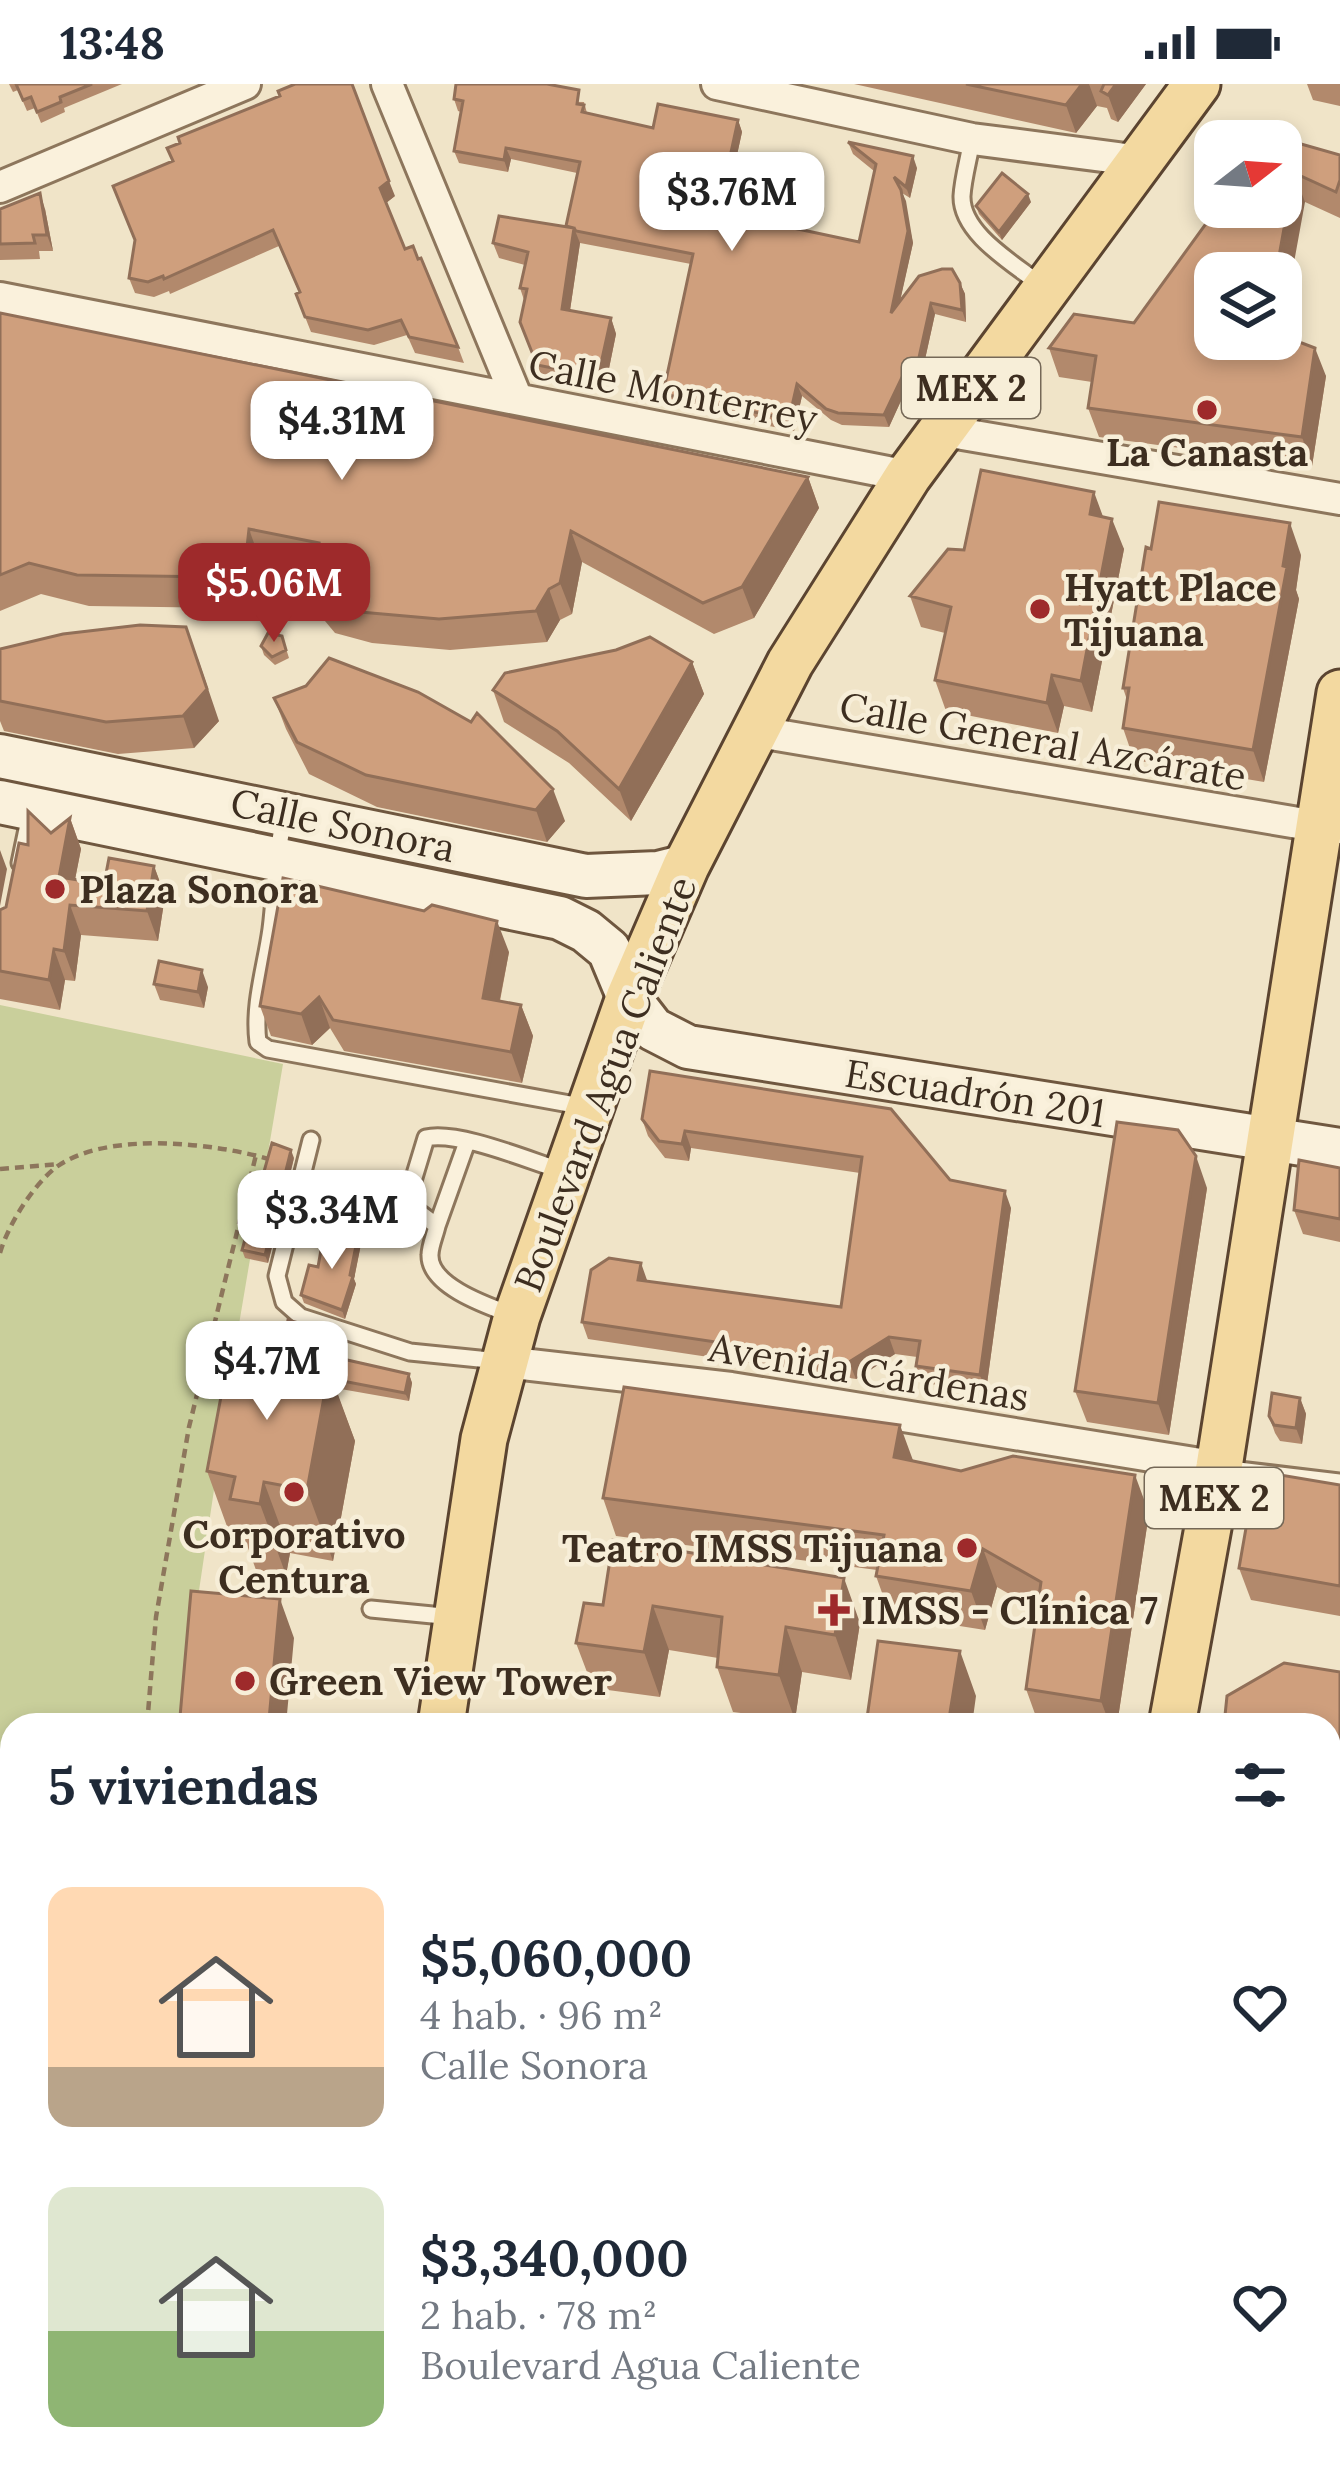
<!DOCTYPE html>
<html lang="es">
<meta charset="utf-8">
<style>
:root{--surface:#fff;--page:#f2f2f3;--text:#1f2937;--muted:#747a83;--accent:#9e2a2b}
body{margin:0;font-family:Lora,serif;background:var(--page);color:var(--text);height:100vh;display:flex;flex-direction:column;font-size:45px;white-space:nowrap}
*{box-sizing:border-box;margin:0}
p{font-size:39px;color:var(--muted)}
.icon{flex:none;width:66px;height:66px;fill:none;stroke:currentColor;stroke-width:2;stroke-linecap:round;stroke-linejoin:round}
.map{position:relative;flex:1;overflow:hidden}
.drawer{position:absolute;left:0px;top:1629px;width:1341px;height:771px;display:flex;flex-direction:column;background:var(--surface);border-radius:36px 36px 0 0;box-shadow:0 6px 18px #0003}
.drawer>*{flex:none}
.needle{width:78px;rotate:73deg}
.controls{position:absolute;left:1194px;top:36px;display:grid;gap:24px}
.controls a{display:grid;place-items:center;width:108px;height:108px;border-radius:24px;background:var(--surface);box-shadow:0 6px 18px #0003;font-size:60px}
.price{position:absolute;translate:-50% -102px;padding:0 27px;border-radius:24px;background:#fff;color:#222;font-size:39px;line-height:78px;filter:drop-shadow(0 3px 6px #0008)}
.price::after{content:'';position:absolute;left:50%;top:72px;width:36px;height:27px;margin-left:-18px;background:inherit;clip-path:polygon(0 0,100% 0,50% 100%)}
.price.active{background:var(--accent);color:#fff}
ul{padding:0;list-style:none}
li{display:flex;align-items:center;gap:36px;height:300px;padding:0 48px}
li span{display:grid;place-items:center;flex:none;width:336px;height:240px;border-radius:24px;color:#555}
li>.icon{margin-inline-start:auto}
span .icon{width:144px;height:144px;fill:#fffc;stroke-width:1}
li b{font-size:51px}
h2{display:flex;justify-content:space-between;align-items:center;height:144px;padding:0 48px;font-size:51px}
.status{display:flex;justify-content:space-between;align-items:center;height:84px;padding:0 60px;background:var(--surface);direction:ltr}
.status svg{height:33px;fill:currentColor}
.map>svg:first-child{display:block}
.green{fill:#c9cf9b}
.sand{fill:#ecd9a5}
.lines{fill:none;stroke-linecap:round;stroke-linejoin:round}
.lane-casing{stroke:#8d765c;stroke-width:21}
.street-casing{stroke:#8d765c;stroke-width:36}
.secondary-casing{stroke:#6f573f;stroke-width:48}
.primary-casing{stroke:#5b4430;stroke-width:51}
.path{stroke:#8d765c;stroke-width:4.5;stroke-dasharray:9 6;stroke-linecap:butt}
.lane{stroke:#faf1dc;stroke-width:15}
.street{stroke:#faf1dc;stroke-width:30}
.secondary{stroke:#faf1dc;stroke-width:42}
.primary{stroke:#f3d9a0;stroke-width:45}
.wall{fill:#b2896c;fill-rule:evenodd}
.shaded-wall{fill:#916f58}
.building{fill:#cf9f7d;stroke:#916f58;stroke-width:3}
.poi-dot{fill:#9e2a2b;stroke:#f7eed8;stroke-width:4.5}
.labels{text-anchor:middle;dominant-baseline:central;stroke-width:9;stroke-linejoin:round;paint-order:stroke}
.shield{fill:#f7eed8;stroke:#756857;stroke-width:3}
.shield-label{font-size:36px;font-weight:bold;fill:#3d2e20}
.street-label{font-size:39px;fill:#3d2e20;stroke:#f7eed8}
.poi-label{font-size:39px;font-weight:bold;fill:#3d2e20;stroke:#f7eed8;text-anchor:start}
</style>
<div class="status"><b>13:48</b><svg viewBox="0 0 49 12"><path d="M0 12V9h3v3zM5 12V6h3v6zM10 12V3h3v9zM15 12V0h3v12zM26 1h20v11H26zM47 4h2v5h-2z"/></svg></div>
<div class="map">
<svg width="1340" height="2398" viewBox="0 0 1340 2398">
<rect width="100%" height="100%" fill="#f0e4c8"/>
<path class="green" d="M0 921 283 980 236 1258 179 1641H12V2388H158L159 2398H0Z"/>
<path class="sand" d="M1 2336 12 2339V2388H18L16 2398H0Z"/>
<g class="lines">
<g class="lane-casing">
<path id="lane" d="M972 55C969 74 963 94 962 112 961 151 1017 181 1043 203
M285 732C275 770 276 806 271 845 266 882 253 920 258 958L268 965 586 1023
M20 779 31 726
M311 1056 277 1192 284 1218 301 1233 410 1268 499 1277
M467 1058 437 1142 409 1121V1110L426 1054C457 1046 530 1077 563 1087
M437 1142C435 1151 430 1162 430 1171 429 1203 491 1223 515 1232
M1222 1384 1340 1398
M371 1525 453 1533
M938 2388 1016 2398
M673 2398 675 2388
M900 2398 902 2388"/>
</g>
<g class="street-casing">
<path id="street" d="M387 0 517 315
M717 0 972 55 1141 77
M0 103 245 0
M0 214 908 392
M939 346 1340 415
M753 647 1334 745
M505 1278 731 1304 1219 1383
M1329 1714 1340 1716
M1329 2376 1340 2378"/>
</g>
<g class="secondary-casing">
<path id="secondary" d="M0 672 586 792 658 789 686 782
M0 718 560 834 586 847 609 866 629 914 653 945 688 963 1340 1066
M1329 2048 1340 2050"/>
</g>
<g class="primary-casing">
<path id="primary" d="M441 1641 484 1355 517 1232 629 914 686 782 790 579 908 392 1197 0
M1172 1641 1219 1383 1340 609
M458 2388 459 2398
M1046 2398 1048 2388"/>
</g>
<path class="path" d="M288 503 293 484
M0 1085 60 1080
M0 1169C8 1141 32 1103 55 1084 105 1046 216 1059 272 1076
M147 1641 156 1533 189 1343 256 1071
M0 1804 12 1807
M0 2249 12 2250
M112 2388V2398
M172 2388V2398"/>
<use href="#lane" class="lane"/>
<use href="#street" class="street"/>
<use href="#secondary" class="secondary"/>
<use href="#primary" class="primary"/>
</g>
<path class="wall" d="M9 0H122L64 24 65 28 41 39 35 24 27 27 18 6 13 8Z
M854 0H1146L1118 38 1111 35 1107 24 1097 22 1076 49Z
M1307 0H1340V22L1313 16Z
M454 15 584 18 587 29 653 44 738 36 742 48 724 130 859 158 874 87 853 70 848 58 917 84 910 114 902 109 913 159 900 216 960 199 965 210 966 238 935 230 920 298 910 297 889 343 842 341 831 336 802 312 794 347 668 321 663 310 691 180 580 159 570 226 611 234 616 250 604 309 543 297 520 238 524 216 520 204 525 181 499 174 493 159 566 142 577 89 511 75 508 88 459 79 454 67 461 28 458 27Z
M1281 68 1340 71V134L1305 118 1215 189 1326 292 1312 382 1099 353 1088 324 1092 298 1059 293 1049 264 1134 239Z
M395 112 386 119 405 165 458 263 464 279 415 269 407 251 374 261 311 248 296 210 299 208 279 162 170 210 169 207 154 213 135 209 129 194 135 157Z
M1031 118 1002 156 979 130 976 122Z
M0 125H45L53 167H39L40 175 0 176Z
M0 229 808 393 819 424 754 534 714 550 582 478 572 530 560 536 547 558 450 566 372 559 335 549 320 531 309 500 312 486 260 476 257 514 230 524 89 522 41 510 0 527Z
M1103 433 1124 465 1092 628 1064 622 1058 649 946 627 935 596 945 549 921 543 910 512 964 466Z
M1301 471 1296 506 1299 515 1264 698 1134 676 1123 644 1127 616 1123 604Z
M282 552 289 574 275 581 264 571 261 562Z
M0 565 219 637 194 664 118 670 4 647 0 637Z
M692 578 704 610 631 737 569 679 504 638 493 606Z
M274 614 565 737 547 758 377 723 309 690 286 645Z
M70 734 81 765 75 795 104 800 154 782 165 812 158 857 81 851 75 897 65 896 60 926 0 915V826L6 823 28 761 51 749Z
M509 868 500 917 521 921 533 952 522 999 344 967 330 944 312 961 271 952 260 922Z
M154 900 208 903 204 924 160 916Z
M650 987 950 1096 1011 1124 986 1307 922 1299 916 1282 917 1273 895 1270 856 1295 588 1255 582 1238 646 1197 841 1223 860 1089 691 1064 689 1077 665 1074 648 1052 642 1035Z
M294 1074 268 1179 245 1174 242 1166Z
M1340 1084V1158L1303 1150 1294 1126Z
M1207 1104 1169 1351 1087 1338 1075 1307Z
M361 1160 354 1195 356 1200 345 1235 304 1219 301 1211 328 1168Z
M337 1250 340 1258 337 1273 409 1290 412 1299 409 1317 335 1304 355 1357 333 1477 290 1469 286 1491 256 1486 247 1461 233 1459 207 1387 255 1275 284 1263 283 1261ZM288 1270 332 1280 330 1289 292 1280Z
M1300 1314 1306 1330 1302 1360 1280 1357 1275 1349 1269 1332Z
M913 1377 1149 1429 1117 1641H1039L1026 1605 1037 1526 997 1503 985 1546 890 1531 876 1492 877 1486 616 1452 603 1414Z
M1340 1401V1532L1251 1516 1239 1484Z
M613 1456 860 1539 851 1596 802 1588 795 1636 733 1628 717 1583 718 1574 669 1566 660 1613 593 1604 576 1559 603 1521Z
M1340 1588V1691L1329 1689V1641Z
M1329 1732 1340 1733V1958L1329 1956Z
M1329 2086 1340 2087V2323L1329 2321Z"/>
<path class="shaded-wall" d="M1082 0H1089L1097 22 1076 49 1066 21Z
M1116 0H1146L1118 38 1108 11Z
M738 36 742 48 722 140 718 128Z
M506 64 511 75 508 88 504 76Z
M913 72 917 84 910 114 906 103Z
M1294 89 1305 118 1281 250V189H1276Z
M389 97 395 112 386 119 380 104Z
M901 106 906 117 913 159 895 240 891 229Z
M40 109 45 125 53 167 47 151Z
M1028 110 1031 118 1002 156 999 148Z
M574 144 580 159 568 240 562 225Z
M960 199 965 210 966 238 962 226Z
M931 219 935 230 920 298 916 287Z
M611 234 616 250 604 309 598 293Z
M1315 264 1326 292 1312 382 1302 353Z
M906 285 910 297 889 343 884 331Z
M797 300 802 312 794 347 789 335Z
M808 393 819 424 754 534 742 503Z
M1094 408 1105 438 1090 430Z
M1112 435 1124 465 1092 628 1081 597Z
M1290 439 1301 471 1296 506 1299 515 1264 698 1253 666Z
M249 445 260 476 257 514 245 482Z
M571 447 582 478 572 530 560 499Z
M549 505 560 536 547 558 536 527Z
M198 575 219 637 194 664 183 632Z
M692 578 704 610 631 737 619 705Z
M1052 591 1064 622 1058 649 1047 619Z
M553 705 565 737 547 758 536 726Z
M70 734 81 765 70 821 81 851 75 897 64 867 59 793Z
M0 766 7 785 0 822Z
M154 782 165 812 158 857 147 827Z
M497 837 509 868 494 945 483 914Z
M54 865 65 896 60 926 49 896Z
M202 886 208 903 204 924 198 908Z
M319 913 330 944 312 961 301 930Z
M521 921 533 952 522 999 511 968Z
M685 1047 691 1064 689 1077 682 1060Z
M291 1066 294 1074 268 1179 265 1171Z
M1196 1072 1207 1104 1169 1351 1158 1319Z
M1005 1107 1011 1124 986 1307 980 1291Z
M358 1152 361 1160 354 1195 356 1200 345 1235 342 1226Z
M641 1179 647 1196 644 1213 638 1196Z
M337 1250 340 1258 335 1281 332 1272Z
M889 1253 895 1270 856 1295 849 1278Z
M329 1286 355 1357 333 1477 307 1406Z
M409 1290 412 1299 409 1317 405 1309Z
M1300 1314 1306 1330 1302 1360 1296 1344Z
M900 1341 914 1379 894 1373Z
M1135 1391 1149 1429 1117 1641H1110L1101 1617Z
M264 1398 290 1469 286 1491 260 1420Z
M983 1465 997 1503 985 1546 971 1507Z
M844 1494 860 1539 851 1596 835 1551Z
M280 1515 294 1554 286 1641 269 1636Z
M653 1522 669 1566 660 1613 644 1568Z
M786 1543 802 1588 795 1636 779 1591Z
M960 1567 976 1612 972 1641H948Z
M390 2388H400V2398H391Z
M638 2388H653L652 2398H637Z
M833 2388H848L847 2398H831Z"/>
<path class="building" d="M16 0H92L60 13 61 18 37 28 31 13 23 16Z
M295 0H352L389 97 380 104 405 165 413 162 418 175 421 174 458 263 409 253 401 236 368 246 305 233 296 210 300 208 273 146 164 195 163 192 148 198 129 194 135 156 113 102 173 77 167 64 180 59 178 53 280 12 278 7Z
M456 0H547L579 6 577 20 584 21 582 28 653 44 658 20 738 36 718 128 859 158 876 80 848 58 913 72 906 103 894 93 901 106 908 147 891 229 919 192 942 185H952L960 199 962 226 931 219 916 287 906 285 884 331 838 329 826 325 797 300 789 335 663 310 693 170 576 147 574 144 566 142 580 78 506 64 504 76 454 67 463 17 454 15Z
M966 0H1082L1066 21Z
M1104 0H1116L1108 11 1101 7Z
M1287 56 1340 71V96L1336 108 1294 89 1276 189H1215V255H1281V251L1315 264 1302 353 1088 324 1096 272 1049 264 1074 230 1134 239 1218 123H1281V68Z
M1002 89 1028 110 999 148 976 122Z
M40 109 47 151H33L35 159 0 160V125Z
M499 132 574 144 562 225 611 234 598 293 537 281 520 238 527 205 520 204 528 168 493 159Z
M0 229 808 393 742 503 703 519 571 447 560 499 549 505 536 527 439 535 360 528 324 518 309 500 319 459 249 445 245 482 219 493 77 491 29 479 0 491Z
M981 386 1094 408 1090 430 1112 435 1081 597 1052 591 1047 619 935 596 951 523 910 512 948 465 964 466Z
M1159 418 1290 439 1283 482 1287 483 1253 666 1123 644 1129 604H1123L1146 463 1151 465Z
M140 541 186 543 207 605 183 632 106 638 0 617V565L63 550Z
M268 549 282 552 286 566 272 573 261 562Z
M650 553 692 578 619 705 557 647 493 606 505 589 616 566Z
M329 574 418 608 471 638 477 629 553 705 536 726 366 691 297 658 274 614 306 602Z
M28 727 51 749 70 734 59 793 104 800 109 774 154 782 147 827 70 821 64 867 54 865 49 896 0 887V826L6 823 19 759 28 761Z
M283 794 424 827 432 821 497 837 483 914 521 921 511 968 333 936 319 913 301 930 260 922Z
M159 877 202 886 198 908 154 900Z
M650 987 891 1025 950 1096 1005 1107 980 1291 916 1282 920 1257 889 1253 849 1278 582 1238 591 1186 609 1174 641 1179 638 1196 841 1223 862 1073 685 1047 682 1060 659 1057 642 1035Z
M1117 1038 1178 1046 1196 1072 1158 1319 1075 1307Z
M272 1059 291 1066 265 1171 242 1166Z
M1299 1076 1340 1084V1135L1294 1126Z
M333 1146 358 1152 350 1191 353 1192 342 1226 301 1211 309 1181 318 1183 321 1166 328 1168Z
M288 1236 337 1250 332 1272 283 1261Z
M258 1259 286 1264 284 1278 329 1286 307 1406 264 1398 260 1420 230 1415 235 1393 207 1387 229 1270 255 1275Z
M334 1273 409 1290 405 1309 332 1295 330 1289Z
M624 1303 900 1341 894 1373 961 1387 1013 1372 1135 1391 1101 1617 1026 1605 1041 1498 983 1465 971 1507 876 1492 884 1451 603 1414Z
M1272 1309 1300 1314 1296 1344 1274 1341 1269 1332Z
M1256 1387 1340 1401V1502L1239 1484Z
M613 1456 844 1494 835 1551 786 1543 779 1591 717 1583 722 1533 653 1522 644 1568 576 1559 584 1519 603 1521Z
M191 1507 280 1515 269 1636 310 1637V1641H160V1633H180Z
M878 1557 960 1567 948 1641H866Z
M1284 1579 1340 1588V1663L1329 1662V1641H1224L1227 1612Z
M1329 1732 1340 1733 1339 1931 1329 1929Z
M1329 2086 1340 2087V2313L1329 2311Z
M174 2388H390L391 2398H174Z
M519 2388H638L637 2398H517Z
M692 2388H833L831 2398H706L691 2396Z
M902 2388H992L991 2398H901Z
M1102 2388H1209L1270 2398H1101Z"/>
<g class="poi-dot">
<circle cx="1207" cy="326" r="12"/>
<circle cx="1040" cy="525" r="12"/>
<circle cx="55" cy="805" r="12"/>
<circle cx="294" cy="1408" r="12"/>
<circle cx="967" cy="1464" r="12"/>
<path d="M828 1508h12v12h12v12h-12v12h-12v-12h-12v-12h12z"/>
<circle cx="245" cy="1597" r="12"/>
</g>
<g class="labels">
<g class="shield">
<rect x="902" y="274" width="138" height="60" rx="9"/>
<rect x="1145" y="1384" width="138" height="60" rx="9"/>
</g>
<g class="shield-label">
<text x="971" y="304">MEX 2</text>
<text x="1214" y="1414">MEX 2</text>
</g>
<g class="street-label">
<text transform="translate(673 307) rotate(11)">Calle Monterrey</text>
<text transform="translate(1043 657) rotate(10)">Calle General Azcárate</text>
<text transform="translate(343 741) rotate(12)">Calle Sonora</text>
<text transform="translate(605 1000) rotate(-69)">Boulevard Agua Caliente</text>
<text transform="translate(975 1009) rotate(9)">Escuadrón 201</text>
<text transform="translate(869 1288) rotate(9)">Avenida Cárdenas</text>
</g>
<g class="poi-label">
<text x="1207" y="368" text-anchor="middle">La Canasta</text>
<text x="1064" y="503">Hyatt Place<tspan x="1064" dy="45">Tijuana</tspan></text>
<text x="79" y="805">Plaza Sonora</text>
<text x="294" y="1450" text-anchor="middle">Corporativo<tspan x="294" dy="45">Centura</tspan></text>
<text x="943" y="1464" text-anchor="end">Teatro IMSS Tijuana</text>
<text x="861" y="1526">IMSS - Clínica 7</text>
<text x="269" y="1597">Green View Tower</text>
</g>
</g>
</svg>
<div class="controls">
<a><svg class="needle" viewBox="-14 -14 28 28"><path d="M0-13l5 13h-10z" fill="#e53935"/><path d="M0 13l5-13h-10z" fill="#747a83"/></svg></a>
<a><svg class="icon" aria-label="layers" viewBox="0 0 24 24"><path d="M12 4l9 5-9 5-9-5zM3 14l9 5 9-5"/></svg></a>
</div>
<b class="price" style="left:732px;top:170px">$3.76M</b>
<b class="price" style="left:342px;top:399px">$4.31M</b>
<b class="price active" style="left:274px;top:561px">$5.06M</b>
<b class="price" style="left:332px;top:1188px">$3.34M</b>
<b class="price" style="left:267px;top:1339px">$4.7M</b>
<section class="drawer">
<h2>5 viviendas<svg class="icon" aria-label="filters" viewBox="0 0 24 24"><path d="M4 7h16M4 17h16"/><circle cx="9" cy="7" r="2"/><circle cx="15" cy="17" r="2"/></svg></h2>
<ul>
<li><span style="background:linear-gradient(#ffd9b3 75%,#b9a48a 0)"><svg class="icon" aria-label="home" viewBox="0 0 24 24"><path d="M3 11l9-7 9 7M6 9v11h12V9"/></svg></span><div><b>$5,060,000</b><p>4 hab. · 96 m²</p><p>Calle Sonora</p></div><svg class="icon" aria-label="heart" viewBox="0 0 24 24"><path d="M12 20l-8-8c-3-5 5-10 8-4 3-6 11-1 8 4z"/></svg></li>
<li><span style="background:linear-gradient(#dfe7d0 60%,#8fb573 0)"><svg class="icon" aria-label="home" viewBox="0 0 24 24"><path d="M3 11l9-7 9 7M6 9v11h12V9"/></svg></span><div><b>$3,340,000</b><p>2 hab. · 78 m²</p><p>Boulevard Agua Caliente</p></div><svg class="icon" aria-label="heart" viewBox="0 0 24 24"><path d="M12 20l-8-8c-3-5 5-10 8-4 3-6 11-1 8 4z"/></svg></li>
</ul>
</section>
</div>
